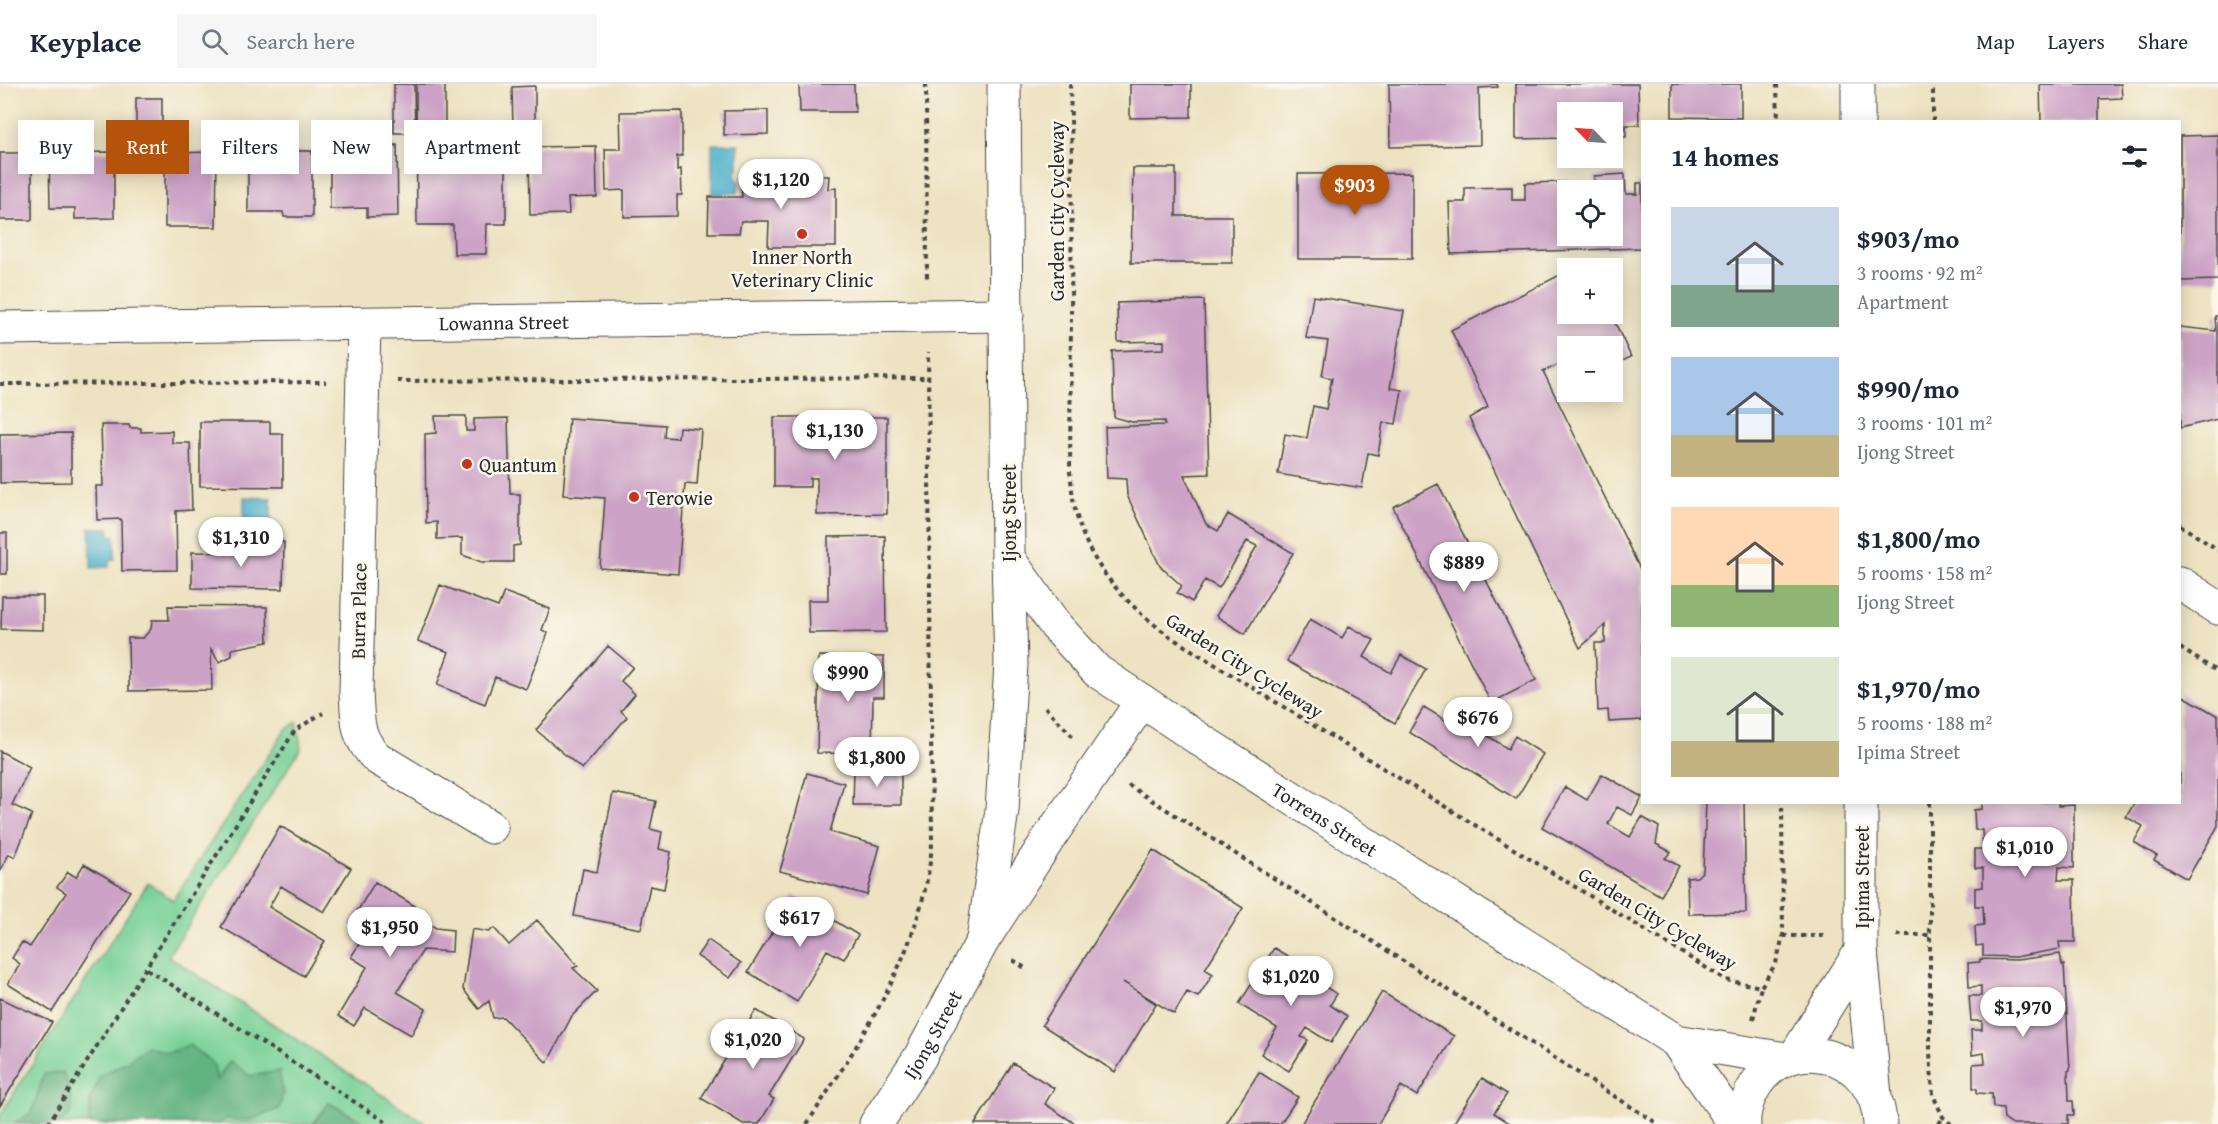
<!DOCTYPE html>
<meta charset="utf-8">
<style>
:root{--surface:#fff;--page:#f6f6f7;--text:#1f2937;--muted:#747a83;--line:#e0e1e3;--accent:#b45309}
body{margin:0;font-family:"Gentium Book Plus",serif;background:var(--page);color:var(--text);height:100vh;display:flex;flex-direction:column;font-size:22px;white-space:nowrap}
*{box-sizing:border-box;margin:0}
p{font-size:20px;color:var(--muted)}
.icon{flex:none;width:33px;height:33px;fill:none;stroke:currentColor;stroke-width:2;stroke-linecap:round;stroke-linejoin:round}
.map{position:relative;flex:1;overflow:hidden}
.panel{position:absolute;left:1641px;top:36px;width:540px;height:684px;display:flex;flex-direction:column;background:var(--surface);border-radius:0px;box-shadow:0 3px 15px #0003}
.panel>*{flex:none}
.banner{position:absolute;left:18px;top:36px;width:570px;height:54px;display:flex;gap:12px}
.needle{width:39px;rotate:295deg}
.buttons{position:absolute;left:1557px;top:18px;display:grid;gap:12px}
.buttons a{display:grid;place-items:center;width:66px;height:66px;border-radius:0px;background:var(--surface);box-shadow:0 3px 15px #0003;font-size:30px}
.price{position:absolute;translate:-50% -51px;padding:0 14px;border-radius:21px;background:#fff;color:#222;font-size:20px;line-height:39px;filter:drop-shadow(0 2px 3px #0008)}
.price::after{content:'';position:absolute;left:50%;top:36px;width:18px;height:14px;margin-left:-9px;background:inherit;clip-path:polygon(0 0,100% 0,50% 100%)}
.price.active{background:var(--accent);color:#fff}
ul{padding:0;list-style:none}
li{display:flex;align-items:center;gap:18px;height:150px;padding:0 30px}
li span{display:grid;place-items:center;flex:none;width:168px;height:120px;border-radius:0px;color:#555}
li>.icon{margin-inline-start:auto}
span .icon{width:72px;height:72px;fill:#fffc;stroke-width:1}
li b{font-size:26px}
h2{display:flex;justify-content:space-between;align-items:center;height:72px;padding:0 30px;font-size:26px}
.pill{padding:0 21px;border-radius:0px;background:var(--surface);box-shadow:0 3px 15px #0003;font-size:21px;line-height:54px}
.pill.active{background:var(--accent);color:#fff}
header{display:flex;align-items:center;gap:36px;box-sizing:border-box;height:84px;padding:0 30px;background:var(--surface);border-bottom:2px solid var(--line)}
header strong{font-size:28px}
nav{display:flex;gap:33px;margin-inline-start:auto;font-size:21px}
.search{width:420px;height:54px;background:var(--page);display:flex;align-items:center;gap:15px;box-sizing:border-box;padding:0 21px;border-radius:0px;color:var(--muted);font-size:22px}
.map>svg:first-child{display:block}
.green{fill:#78d197;stroke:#527e61;stroke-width:1.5}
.forest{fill:#62b380;stroke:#466f56;stroke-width:1.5}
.water{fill:#4aafca;stroke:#3a6d7a;stroke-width:1.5}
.building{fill:#cca3c6}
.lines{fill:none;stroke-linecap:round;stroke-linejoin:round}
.minor-casing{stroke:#484642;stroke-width:35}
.path{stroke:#484642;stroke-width:4;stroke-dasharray:4.5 4.5;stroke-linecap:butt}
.minor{stroke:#fff;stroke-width:33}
.poi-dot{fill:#c8321e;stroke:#fbf7ec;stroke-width:2}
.labels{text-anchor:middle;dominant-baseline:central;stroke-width:5;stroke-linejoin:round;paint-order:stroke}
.street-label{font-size:20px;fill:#2b2b2b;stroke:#fbf7ec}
.poi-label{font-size:20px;fill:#2b2b2b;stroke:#fbf7ec;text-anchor:start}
</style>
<header>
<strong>Keyplace</strong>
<div class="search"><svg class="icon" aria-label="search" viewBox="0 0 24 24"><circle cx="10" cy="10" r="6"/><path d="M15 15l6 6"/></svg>Search here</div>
<nav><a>Map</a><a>Layers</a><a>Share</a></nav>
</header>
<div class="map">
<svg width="2218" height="1040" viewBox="0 0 2218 1040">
<rect width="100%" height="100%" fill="#fbf7ec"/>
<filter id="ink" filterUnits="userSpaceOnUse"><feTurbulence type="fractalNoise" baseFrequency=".0167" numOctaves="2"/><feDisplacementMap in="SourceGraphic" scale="12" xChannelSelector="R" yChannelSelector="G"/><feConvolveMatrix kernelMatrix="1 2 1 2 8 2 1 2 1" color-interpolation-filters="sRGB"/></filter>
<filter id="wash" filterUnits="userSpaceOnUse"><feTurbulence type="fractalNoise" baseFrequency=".008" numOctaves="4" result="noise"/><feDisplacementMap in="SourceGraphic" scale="24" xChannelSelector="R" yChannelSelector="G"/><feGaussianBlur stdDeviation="1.35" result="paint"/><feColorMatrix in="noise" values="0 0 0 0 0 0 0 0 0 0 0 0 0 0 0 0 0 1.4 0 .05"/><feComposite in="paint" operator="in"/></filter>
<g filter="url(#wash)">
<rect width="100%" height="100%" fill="#ede2c1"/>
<path class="green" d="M297 638 301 664 168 872 427 1040H0V1031L148 799 173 816 285 646Z"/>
<path class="forest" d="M189 961 213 979 217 996 230 977 250 992 279 987 283 1010 279 1025 250 1036 224 1035 219 1040H89L90 1017 100 992 126 978 147 962 168 969Z
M63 988 71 1013V1029L59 1040H14L32 1028 44 990Z
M329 1019 362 1037 363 1040H313Z"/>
<path class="water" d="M712 60H738V85L735 91 739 98 738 109 712 110Z
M244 413 271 414V453L243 454Z
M90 444H109L110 452H115V475L110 476 109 483 91 484Z"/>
<g id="blocks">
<path class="building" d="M394 0H414L415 49H394Z
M416 0H445V46H461L462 65 495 64 496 69H506V140H487L486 170H454L453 141H417Z
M799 0H854L855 28H800Z
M1130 0H1191V33L1130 34Z
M1389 0H1497L1498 3 1479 4 1480 61 1390 63Z
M1516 0H1638L1639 41H1626V53H1612V28H1568V54L1516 55Z
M1672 0H1741V34L1672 33Z
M2040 0H2121L2122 14 2099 15V38H2041Z
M535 2V44L513 45 512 3Z
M136 14H162V62H136Z
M768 26V50L724 51V27Z
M682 27V72H677V86L681 85 682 111H677V132L624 133V106L606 107 605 65H621L620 28Z
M2218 51V196L2180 197V52Z
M397 61 398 132 367 133V124L330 125V63Z
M596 62 597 113 568 114 569 130 530 131 529 63Z
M248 67H312V133H284L283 128H248Z
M114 68V134L75 135V124H50L49 69Z
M217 68 216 143H165V69Z
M0 69H32V136H0Z
M1133 84H1176V132H1232V179H1131Z
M1412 89V175H1298V90Z
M1625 90 1626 110H1637V99H1642V164L1451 170 1449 118H1465V104L1512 103V116H1525V99L1566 98 1568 152H1612V106H1595L1594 92Z
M741 91 829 92 828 105 836 104V163H768L769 137H741L739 149H708L709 113H742Z
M1588 176 1591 184H1572Z
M1568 187V230H1611L1631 273 1612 282V262H1568V277L1543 287 1642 489V636L1609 638 1608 626 1598 627 1595 559H1605V541L1580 564 1469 334 1488 323 1451 246Z
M1313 212 1404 227 1390 304 1402 306 1396 340 1383 338 1378 371 1368 369 1362 404 1278 390 1285 350 1307 354 1313 322 1326 325 1332 294 1322 292 1328 257 1306 254Z
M1204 216 1209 390 1184 391 1206 440 1218 447 1228 430 1293 469 1245 550 1216 532 1257 462 1247 457 1219 504 1205 496 1192 518 1177 509 1182 502 1160 482 1127 411 1126 395 1107 394 1105 343 1165 341V337L1132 338 1114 333 1112 267 1164 265V257L1118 258 1117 219Z
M2215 232H2218V335L2180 344V243L2216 247Z
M435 332H466V347H474V335L508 334 510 410H520V461L513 462V478H482L462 471V454L437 455V438L426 439 425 350 436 349Z
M774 333H887V430L817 431V394H810V403H774Z
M569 334 665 341 664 353 678 354 679 343 701 345 697 401 685 400 678 490 600 484 605 414 563 411Z
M200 338H270V350H283V403L200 402Z
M101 341H129L130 344H141V348L172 347V359H190L192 426 176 427 177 486 122 487 121 435 97 436 96 402H103Z
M71 349V398L0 399V350Z
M1438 400 1536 596 1491 619 1393 423Z
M0 449H7V490H0Z
M885 452 886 548 809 549 808 516H828V453Z
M252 457 284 458 283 505 192 504V468L252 469Z
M440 501 498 523 504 508 550 525 542 546 548 549 526 605 495 593 485 620 437 601 449 568 418 557Z
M2 512H43V546L1 545Z
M168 522 267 523 268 558 232 565V572L219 578 211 565 212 606 129 607 128 554H143L151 545 152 536H169Z
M1310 535 1342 554 1349 542 1374 556 1364 573 1391 589 1401 571 1426 585 1395 639 1287 577Z
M608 562 633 583 621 597 635 610 621 627 627 633 582 685 536 646Z
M819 572 884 573V613H873L872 670 817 669Z
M2180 610 2218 632V742L2187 795 2154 776 2157 772 2134 758 2143 742 2126 733 2135 718H2180Z
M1467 620 1493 637 1485 650 1508 665 1515 652 1543 670 1516 715 1409 648 1424 623 1445 636 1451 627 1461 630Z
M0 667 30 683 12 721 32 730 15 773 9 770 0 788Z
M854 686H901V721H853Z
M807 689 844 699 830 748 880 762 867 811 780 787Z
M1602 690 1642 713 1632 731 1617 723 1608 740 1630 753 1642 733 1659 743 1656 760 1671 768 1665 774 1679 782 1661 812 1542 743 1565 703 1587 716Z
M613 709 656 717 650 745 662 748 659 765 671 768 664 805 650 802 641 845 574 832 583 785 597 788Z
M1706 718H1744L1746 829 1688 830 1687 794 1697 793 1703 787Z
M1982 718H2058V722L2074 721V784L2059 783 2058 796H2074L2075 858H2059L2060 865 2015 873 1983 872V861L1976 862 1975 842 1984 841 1983 822H1975V804L1983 803V784H1975V765H1983L1982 746H1975L1974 726 1982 725Z
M280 742 351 784 324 828 281 802 269 823 325 857 304 892 221 843Z
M1153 766 1243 824 1205 885 1213 890 1198 913 1187 908 1174 930 1123 898 1156 920 1115 988 1042 941Z
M84 780 130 807 52 928 8 900 20 880 12 874 22 858 30 863 66 809 57 803 68 788 76 793Z
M375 798 415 822 411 829 436 844 453 846 452 868 423 866 397 908 426 925 411 951 365 924 354 942 338 932 367 883 351 873 366 849 350 839Z
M794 812 858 851 844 875 827 866 797 918 748 888Z
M537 836 578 882 573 884 597 907 572 932 547 979 503 933 493 934 489 917 479 925 463 905 472 845 489 848 494 844 509 861Z
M708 856 741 879 730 894 697 872Z
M1274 864 1309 885 1306 891 1337 910 1330 921 1347 932 1331 959 1307 944 1301 953 1308 956 1289 987 1261 970 1277 944 1239 920Z
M2060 870 2062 881H2064L2070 986 2068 987 2069 1017H2073L2074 1031H2068V1040H2011L2004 1035 2003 1024 1993 1023 1992 1010 1977 1009V1005L1973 1004V980L1985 979 1984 969 1972 971 1971 946H1982V937H1971L1969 912H1981V902L1969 903 1968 879 1980 878V875L2017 876Z
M1382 908 1454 952 1417 1012 1401 1002 1378 1040H1301Z
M0 914 52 938 0 1022Z
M756 926 804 955 769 1012 774 1015 759 1040H743L701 1014Z
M1013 979 1054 1004 1045 1020 1076 1040H975Z
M1259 988 1298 1013 1280 1040H1226Z
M1482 994 1507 1010 1494 1029 1511 1040H1453Z"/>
</g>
</g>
<g filter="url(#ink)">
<use href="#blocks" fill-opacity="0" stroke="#484642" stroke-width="1.5"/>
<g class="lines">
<g class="minor-casing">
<g id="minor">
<path d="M1858 38V0"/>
<path d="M364 240 356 609C358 638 356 653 377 674L491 743"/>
<path id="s1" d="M0 244 1007 231"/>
<path id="s2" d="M1008 474 1056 542 1097 587 1202 657 1676 957 1735 1040"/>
<path d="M2180 499 2218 524"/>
<path d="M1861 718V867L1875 1012"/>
<path d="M983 856 1002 726 1011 580 1008 474 1004 0"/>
<path d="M1676 957 1786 975"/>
<path d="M1796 971 1861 867"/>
<path id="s3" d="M876 1040 920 973 983 856 1049 754 1142 617"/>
<path d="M1744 1040C1743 1030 1747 1018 1751 1009 1785 942 1877 968 1880 1040"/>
</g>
</g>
<path class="path" d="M926 0 927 197
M1070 0 1072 72 1070 388C1072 401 1072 416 1076 429 1090 484 1128 522 1172 554L1726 896 1761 903 1776 879 1783 852 1782 718
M1777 0 1778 38
M1933 38V0
M397 297 928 294
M0 300 326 298
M2180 441 2218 466
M2180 564 2218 588
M1045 623 1075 655
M1128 701 1658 1040
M1930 718V969L1933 1011 1943 1033 1951 1040
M1897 851H1929
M1783 852H1826
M1013 876 1028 886
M147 885 389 1040
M1753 935 1761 903
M48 1040 295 646 323 629
M807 1040C863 952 923 867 932 760L928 268
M1939 1040 1943 1033"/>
<use href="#minor" class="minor"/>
</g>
</g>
<g class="poi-dot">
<circle cx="802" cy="150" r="6"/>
<circle cx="467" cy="380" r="6"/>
<circle cx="634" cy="413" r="6"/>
</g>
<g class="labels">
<g class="street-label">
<text transform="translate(1056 127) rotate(-90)">Garden City Cycleway</text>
<text stroke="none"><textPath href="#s1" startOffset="504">Lowanna Street</textPath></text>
<text transform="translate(1008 429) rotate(-90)">Ijong Street</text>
<text transform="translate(358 527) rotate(-89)">Burra Place</text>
<text transform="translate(1245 581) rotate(32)">Garden City Cycleway</text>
<text stroke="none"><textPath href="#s2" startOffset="416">Torrens Street</textPath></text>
<text transform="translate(1861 793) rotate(-90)">Ipima Street</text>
<text transform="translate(1658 834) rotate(31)">Garden City Cycleway</text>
<text stroke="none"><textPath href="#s3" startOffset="106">Ijong Street</textPath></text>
</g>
<g class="poi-label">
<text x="802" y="172" text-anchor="middle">Inner North<tspan x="802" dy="23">Veterinary Clinic</tspan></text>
<text x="479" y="380">Quantum</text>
<text x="646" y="413">Terowie</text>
</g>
</g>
</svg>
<div class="buttons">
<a><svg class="needle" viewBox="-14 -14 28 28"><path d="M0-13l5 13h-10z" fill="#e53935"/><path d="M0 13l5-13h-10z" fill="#747a83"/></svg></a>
<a><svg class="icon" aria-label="locate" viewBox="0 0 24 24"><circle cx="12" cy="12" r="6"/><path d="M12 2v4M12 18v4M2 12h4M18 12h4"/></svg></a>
<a>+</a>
<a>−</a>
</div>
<b class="price" style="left:781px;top:126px">$1,120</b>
<b class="price active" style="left:1355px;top:132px">$903</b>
<b class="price" style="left:835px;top:377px">$1,130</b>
<b class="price" style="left:241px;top:484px">$1,310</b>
<b class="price" style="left:1464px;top:509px">$889</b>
<b class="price" style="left:848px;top:619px">$990</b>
<b class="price" style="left:1478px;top:664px">$676</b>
<b class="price" style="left:877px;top:704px">$1,800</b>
<b class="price" style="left:2025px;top:794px">$1,010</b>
<b class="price" style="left:800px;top:864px">$617</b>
<b class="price" style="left:390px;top:874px">$1,950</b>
<b class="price" style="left:1291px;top:923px">$1,020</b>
<b class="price" style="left:2023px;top:954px">$1,970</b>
<b class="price" style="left:753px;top:986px">$1,020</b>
<div class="banner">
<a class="pill">Buy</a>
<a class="pill active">Rent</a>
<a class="pill">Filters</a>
<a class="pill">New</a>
<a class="pill">Apartment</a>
</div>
<section class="panel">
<h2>14 homes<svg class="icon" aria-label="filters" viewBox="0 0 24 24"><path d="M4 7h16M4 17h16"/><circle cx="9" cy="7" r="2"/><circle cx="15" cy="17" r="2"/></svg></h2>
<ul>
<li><span style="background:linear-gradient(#c9d6e8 65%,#7fa58c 0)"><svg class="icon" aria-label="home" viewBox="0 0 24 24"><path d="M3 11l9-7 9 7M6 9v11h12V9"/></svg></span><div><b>$903/mo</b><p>3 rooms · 92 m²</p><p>Apartment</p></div></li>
<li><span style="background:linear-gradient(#a9c7e8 65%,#c2b280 0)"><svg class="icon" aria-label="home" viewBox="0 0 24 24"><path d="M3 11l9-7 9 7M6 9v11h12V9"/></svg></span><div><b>$990/mo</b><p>3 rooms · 101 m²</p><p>Ijong Street</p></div></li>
<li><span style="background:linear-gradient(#ffd9b3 65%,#8fb573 0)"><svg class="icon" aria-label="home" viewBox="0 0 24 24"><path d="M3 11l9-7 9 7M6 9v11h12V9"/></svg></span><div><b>$1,800/mo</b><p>5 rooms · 158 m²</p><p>Ijong Street</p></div></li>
<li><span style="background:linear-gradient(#dfe7d0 70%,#c2b280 0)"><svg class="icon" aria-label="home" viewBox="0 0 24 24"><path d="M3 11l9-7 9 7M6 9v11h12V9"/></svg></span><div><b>$1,970/mo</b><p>5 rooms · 188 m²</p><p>Ipima Street</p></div></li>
</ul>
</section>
</div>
